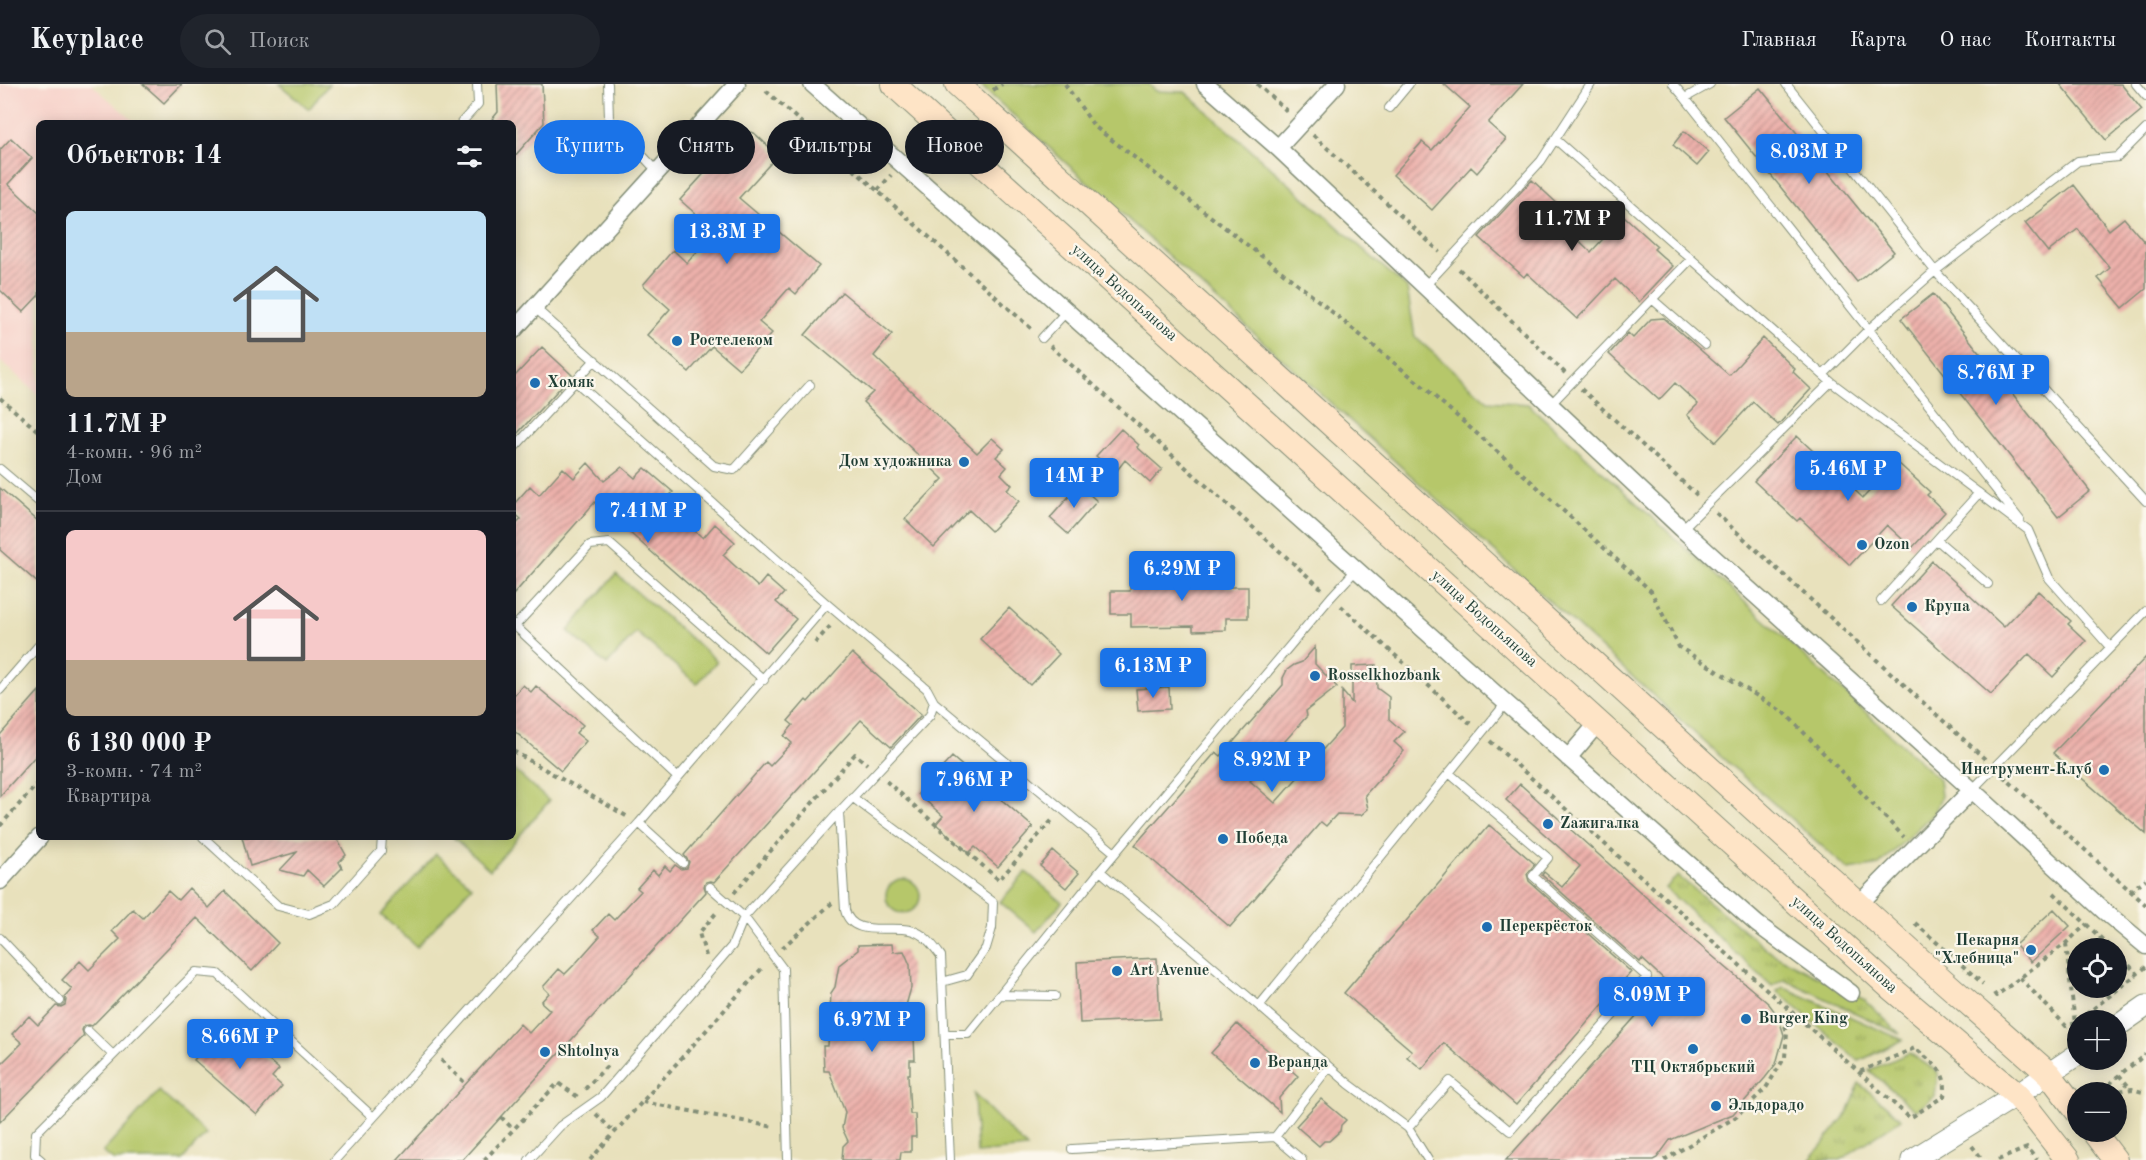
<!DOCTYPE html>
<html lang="ru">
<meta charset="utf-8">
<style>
:root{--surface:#171b24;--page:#20242c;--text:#f1f3f6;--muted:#9ea1a6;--line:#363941;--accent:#1a73e8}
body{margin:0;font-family:"Old Standard TT",serif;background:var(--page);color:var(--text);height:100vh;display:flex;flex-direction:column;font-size:22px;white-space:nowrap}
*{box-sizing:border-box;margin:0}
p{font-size:20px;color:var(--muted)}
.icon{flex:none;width:33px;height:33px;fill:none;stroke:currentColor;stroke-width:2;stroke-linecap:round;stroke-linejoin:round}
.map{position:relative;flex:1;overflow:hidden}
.side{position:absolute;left:36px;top:36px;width:480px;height:720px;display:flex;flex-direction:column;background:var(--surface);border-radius:9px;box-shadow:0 3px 15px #0003}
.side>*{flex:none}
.guide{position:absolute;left:534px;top:36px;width:570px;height:54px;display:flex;gap:12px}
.tools{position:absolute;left:2067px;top:854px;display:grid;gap:12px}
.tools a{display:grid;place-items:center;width:60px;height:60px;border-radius:50%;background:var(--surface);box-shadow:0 3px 15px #0003;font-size:30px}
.price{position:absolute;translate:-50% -51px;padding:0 14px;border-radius:6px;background:var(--accent);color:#fff;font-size:20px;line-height:39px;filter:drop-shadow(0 2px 3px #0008)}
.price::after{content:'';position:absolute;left:50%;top:36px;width:18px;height:14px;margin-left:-9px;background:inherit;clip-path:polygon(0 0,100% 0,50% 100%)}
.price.on{background:#222;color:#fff}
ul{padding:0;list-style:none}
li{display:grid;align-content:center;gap:12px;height:318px;padding:0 30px}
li+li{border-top:2px solid var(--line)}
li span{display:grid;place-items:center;height:186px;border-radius:9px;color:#555}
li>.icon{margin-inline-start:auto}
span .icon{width:108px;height:108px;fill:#fffc;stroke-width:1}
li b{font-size:26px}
h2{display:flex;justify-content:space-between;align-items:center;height:72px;padding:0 30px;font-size:26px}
.chip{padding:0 21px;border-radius:27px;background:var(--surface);box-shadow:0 3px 15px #0003;font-size:21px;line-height:54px}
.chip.on{background:var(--accent);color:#fff}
header{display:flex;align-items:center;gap:36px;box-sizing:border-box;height:84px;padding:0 30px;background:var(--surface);border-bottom:2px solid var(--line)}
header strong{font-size:28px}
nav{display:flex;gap:33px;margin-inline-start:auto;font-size:21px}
.search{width:420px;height:54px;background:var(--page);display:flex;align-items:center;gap:15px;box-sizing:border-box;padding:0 21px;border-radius:33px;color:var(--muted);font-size:22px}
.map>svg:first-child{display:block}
.built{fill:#f7d1c9}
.grass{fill:url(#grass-tufts);stroke:#6a824f;stroke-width:1.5}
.park{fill:#b6c76a;stroke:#6a824f;stroke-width:1.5}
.building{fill:url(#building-hatch)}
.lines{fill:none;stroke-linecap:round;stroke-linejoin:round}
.service-casing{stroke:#848f78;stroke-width:10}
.minor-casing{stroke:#848f78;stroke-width:19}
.tertiary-casing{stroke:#848f78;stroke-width:23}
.secondary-casing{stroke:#848f78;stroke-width:26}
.path{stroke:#848f78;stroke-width:4;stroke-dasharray:4.5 4.5;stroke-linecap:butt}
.service{stroke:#fff;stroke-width:8}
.minor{stroke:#fff;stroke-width:16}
.tertiary{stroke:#fff;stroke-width:21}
.secondary{stroke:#fee4c6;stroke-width:24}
.poi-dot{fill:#1f6fb2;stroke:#fbf7ec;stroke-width:2}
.labels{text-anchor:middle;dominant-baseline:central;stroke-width:4.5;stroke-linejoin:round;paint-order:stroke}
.street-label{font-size:16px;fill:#1f3d34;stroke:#fbf7ec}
.poi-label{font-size:16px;font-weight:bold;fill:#1f3d34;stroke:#fbf7ec;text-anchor:start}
</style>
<header>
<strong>Keyplace</strong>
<div class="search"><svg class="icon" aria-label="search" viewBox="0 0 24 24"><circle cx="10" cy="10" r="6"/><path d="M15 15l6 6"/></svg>Поиск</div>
<nav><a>Главная</a><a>Карта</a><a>О нас</a><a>Контакты</a></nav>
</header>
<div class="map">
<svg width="2146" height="1076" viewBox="0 0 2146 1076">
<defs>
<pattern id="grass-tufts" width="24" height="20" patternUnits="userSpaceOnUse" patternTransform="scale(1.5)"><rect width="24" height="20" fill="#b6c76a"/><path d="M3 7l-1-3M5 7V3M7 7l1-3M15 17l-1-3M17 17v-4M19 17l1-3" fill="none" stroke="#93a358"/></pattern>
<pattern id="building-hatch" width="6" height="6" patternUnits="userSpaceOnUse" patternTransform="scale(1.5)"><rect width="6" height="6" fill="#edb1ab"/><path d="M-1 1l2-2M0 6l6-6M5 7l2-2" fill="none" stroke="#bf918c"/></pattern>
</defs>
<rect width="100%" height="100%" fill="#fbf7ec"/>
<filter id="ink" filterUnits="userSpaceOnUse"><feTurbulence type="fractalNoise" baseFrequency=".0167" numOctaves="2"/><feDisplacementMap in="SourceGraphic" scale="12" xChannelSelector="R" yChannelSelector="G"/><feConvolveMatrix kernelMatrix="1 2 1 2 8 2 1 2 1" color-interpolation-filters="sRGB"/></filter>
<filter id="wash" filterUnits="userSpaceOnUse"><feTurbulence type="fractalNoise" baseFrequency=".008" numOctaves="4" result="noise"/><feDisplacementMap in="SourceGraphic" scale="24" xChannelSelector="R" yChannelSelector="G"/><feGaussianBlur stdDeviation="1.35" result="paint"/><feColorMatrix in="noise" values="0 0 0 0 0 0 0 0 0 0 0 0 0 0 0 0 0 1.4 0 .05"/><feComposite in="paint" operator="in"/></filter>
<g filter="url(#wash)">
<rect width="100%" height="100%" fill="#e8e1bc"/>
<path class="built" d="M0 0H91L136 39H39V311L0 277Z"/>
<path class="grass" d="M1678 792 1773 870 1865 916 1900 950 1784 895 1772 902 1665 804Z
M1783 903 1903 956 1859 977 1777 907Z
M1909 969 1938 988 1935 1012 1916 1027 1869 986Z
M1859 999 1901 1035 1840 1076H1810L1849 1027Z"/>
<path class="park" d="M279 0H329L309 25Z
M979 0H1149L1156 7 1185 8 1407 204 1415 253 1488 317 1528 320 1939 695 1941 712 1935 728 1879 781 1849 786 1710 663Z
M616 490 717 577 697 600 636 548 607 581 568 547Z
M513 685 549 717 490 786 453 753H513Z
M436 770 472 802 417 863 381 831Z
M1026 788 1062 818 1036 848 1000 818Z
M886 812a17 17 0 1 1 34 0a17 17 0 1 1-34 0Z
M159 1007 206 1050 182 1076H113L103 1068Z
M974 1010 1027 1064 977 1069Z"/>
<g id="blocks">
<path class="building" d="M143 0H182L164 19Z
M497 0H542L544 39 513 74V39H489L498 28Z
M1444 0H1523L1488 39 1506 55 1477 89 1471 83 1432 126 1393 91 1422 58 1432 66 1470 23Z
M2060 0H2121L2142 26 2106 56Z
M1760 4 1894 168 1857 198 1724 33Z
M740 46 754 49 778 71 739 114 819 182 796 210 789 204 759 238 772 249 739 285 712 262 689 288 647 251 670 225 643 201 673 166 687 179 715 147 680 116 721 71 719 65Z
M1684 47 1709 68 1697 82 1673 61Z
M11 54 32 74 8 100 39 129V211L23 228 0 206V66Z
M1532 96 1575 136 1567 145 1591 168 1624 132 1657 162 1654 165 1673 182 1639 218 1615 195 1577 235 1527 189 1524 193 1479 153Z
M2074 101 2109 146 2124 134 2146 160V205L2123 224 2098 194 2110 184 2078 145 2048 168 2025 139Z
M842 208 892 250 874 272 977 369 992 354 1004 365 996 373 1007 383 1001 390 1012 401 1007 406 1019 417 991 447 969 426 934 463 905 435 943 395 863 318 873 308 805 251Z
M1933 210 2090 407 2058 433 1901 235Z
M1664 234 1729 291 1763 254 1795 285 1793 288 1811 305 1778 341 1753 318 1716 358 1687 331 1698 320 1675 299 1659 316 1609 270 1628 249 1633 254 1651 235Z
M542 263 572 291 513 354V294Z
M1121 345 1139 361 1137 363 1162 385 1150 399 1125 376 1115 389 1096 372Z
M1797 352 1863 414 1897 378 1930 408 1927 411 1945 428 1912 464 1887 441 1850 481 1800 434 1797 437 1754 397Z
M588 379 604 397 622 383 635 394 645 384 673 408 663 419 703 454 715 440 735 458 723 471 758 503 766 493 784 509 776 518 796 535 766 569 595 418 513 511V444L521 435 513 428V421L530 402 539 411 563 384 574 394Z
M1079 401 1097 417 1068 450 1050 434Z
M0 404 39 438V500L0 466Z
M1932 477 2004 543 2038 507 2071 537 2068 540 2086 557 2053 593 2029 570 1991 610 1891 522Z
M1190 488H1225V503H1248V534H1226V546L1193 547V542L1131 543V530H1111V507H1130V494L1190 493Z
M1009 524 1059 570 1030 601 980 555Z
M1315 563V580L1337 603 1306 627 1307 632 1250 697 1275 719 1342 644V607L1352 619V582L1376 581 1377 604 1389 613V635L1404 648 1394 658 1404 667 1365 711 1368 725 1361 731 1337 730 1326 742 1321 738 1230 843 1135 761 1216 668 1221 672 1283 601V594L1287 586 1294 581 1302 578Z
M852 569 921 631 891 663 861 636 714 798 711 797 706 798 704 802 706 808 462 1076H397L520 940 529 949 550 926 541 918 549 909 543 903 559 885 565 890 576 879 600 852 593 846 608 830 614 836 641 807 637 804 653 786 658 791 665 782 670 787 675 781 681 785 687 784 689 778 684 771 766 678 770 682 792 659 784 652 793 641 788 637 806 616 808 618Z
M2146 573V750L2053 669Z
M523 601 531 608 536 602 583 641 576 649 586 657 561 687 513 646V612Z
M1169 603 1170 625 1138 627 1136 605Z
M39 607V668L0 712V651Z
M952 673 1033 743 998 783 975 763 969 769 936 740 943 732 918 710Z
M1520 700 1697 859 1769 920 1778 932 1784 951 1776 980 1765 994 1733 1030 1670 1056 1657 1074 1653 1076H1506L1667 898 1642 875 1640 878 1542 791 1544 788 1562 803 1580 782 1506 716Z
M1489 741 1535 780 1527 790 1529 797 1631 888 1516 1021 1444 959 1422 985 1407 973 1412 967 1344 909Z
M242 753H336L346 771 339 778 342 784 324 802 307 786 303 792 280 786 297 768 250 782Z
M1053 767 1079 789 1066 804 1040 782Z
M189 804 209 824 225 807 278 859 252 887 197 834 92 942 89 941 84 942 82 946 84 952 0 1038V981L22 959 12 950 29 932 38 941 56 922 61 923 65 921 66 916 65 913 72 905 62 896 80 877 89 886 120 855 112 847 133 825 143 834 168 807 178 816Z
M2054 825 2070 842 2031 878 2015 861Z
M892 860 893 868 904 867 910 881 911 904 901 939H908L909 953H914L915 976H910V990H908L910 1030H915L916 1053H911V1068H901L900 1076H842L843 1062 848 1057 842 1044 845 1028 829 987H824L823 962H828L831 909 835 903 839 881 858 866V861Z
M1157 874 1160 935 1080 939 1077 878Z
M1237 940 1298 992 1279 1014 1280 1028 1211 969Z
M219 945 227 952 232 947 279 985 272 993 282 1002 257 1031 194 976Z
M1321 1015 1346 1036 1341 1041 1340 1047 1329 1057H1324L1319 1062 1296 1042Z"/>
</g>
</g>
<g filter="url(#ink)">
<use href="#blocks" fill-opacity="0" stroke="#848f78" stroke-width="1.5"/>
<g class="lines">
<g class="service-casing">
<path id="service" d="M608 0 609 36 658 88
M1673 0 1685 14 1710 0
M1786 0 1935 187 2078 77 2118 73 2146 45
M2136 0 2146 12
M1685 14 2020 436
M1389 24 1409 0
M461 39 478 20 477 0
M1555 55 1831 298 2028 446 2049 494 2110 563
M1424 203 1541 77 1591 0
M1652 215 1705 261
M535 224 714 382 734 386 810 301
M1042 254 1067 227
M1823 291 1868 246 1935 187 2146 417
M1550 321 1691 175
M513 365 595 276
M0 385 39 418
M1682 445 1831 298
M1937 456 1988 500
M1881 517 1979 409
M513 540 677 693
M515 542 590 461 609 459 764 596
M0 606 39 561
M934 618 1115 769
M1972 706 2146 527
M852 713 993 818 992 844 986 864 967 891 942 898
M839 728 845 826C852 854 887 841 910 846 924 849 933 861 941 872L950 1076
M639 739 683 779
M203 753 278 822 309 830 334 820 381 767 382 753
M1100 787 1259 922
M710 803 744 833 783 885 788 1076
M0 854 60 917
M1000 911 1055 912
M88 947 113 971
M945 950H968L1100 787 1331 513 1356 486
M1408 1044 1450 997 1510 1047 1647 893 1533 792 1548 774 1449 689
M1275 1053 1302 1076
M1072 1065 1275 1053 1329 983
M41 1076 35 1071 36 1049 196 888 218 890 373 1033
M335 1076 639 739 827 520 576 298
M529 1076 560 1042 601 1013 732 862 744 833 839 728 930 631 934 618 927 605 827 520
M1428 1076 1408 1044 1349 1000 1259 922 1506 619"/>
</g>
<g class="minor-casing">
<path id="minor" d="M812 0 1506 619 1757 840 1851 909
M1205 0 1278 64 1682 445 1972 706 2104 827 2146 862
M1278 64 1337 0
M513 247 737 0
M1568 674 1598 639
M0 797 40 753
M1859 820 1972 706"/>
</g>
<g class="tertiary-casing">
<path id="tertiary" d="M2116 943 2146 922
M1912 1076 2017 1011 2078 970"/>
</g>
<g class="secondary-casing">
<path id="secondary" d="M893 0 1891 904 2017 1011 2068 1076
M957 0 1931 886 2049 990 2078 1028
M2093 1047 2115 1076"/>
</g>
<path class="path" d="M1065 0 1094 42 1304 205 1425 304 1533 399 1651 507 1679 563 1786 630 1904 753
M1257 0 1288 28
M993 6 1002 0
M766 7 1034 247
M1313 51 1440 168
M915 69 934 66
M878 106 891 91
M1459 185 1565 289
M1050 262 1322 505
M1581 305 1697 411
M0 314 39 348
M1716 429 1985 675
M1341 522 1473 642
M815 559 832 540
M1490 657 1910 1034 1944 1012C1949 987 1932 979 1915 964L1859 988
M513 667 628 733
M2003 692 2146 821
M886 697 999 796 1054 734
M0 742 39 698
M2130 807 2146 795
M734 809 855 670 867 680
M2054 809 2111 864
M1915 839 1983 900
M2066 860 2075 940
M782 864 832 819
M2116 869 2138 890
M706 872 699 849 717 828
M2020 894 2066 942 2076 939
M1994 909 1996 912 2066 859 2087 840
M2079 936 2146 883
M441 976 466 1000
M2119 991 2131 1005
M585 1005 607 982
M2105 1008 2113 996 2146 970
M2111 1008 2132 1005 2146 1009
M643 1018 774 1043
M596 1030 615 1049
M501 1033 513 1045
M1972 1062 1983 1076
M484 1076 558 999 578 1013
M590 1076 764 882
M1664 1076 1736 1033 1766 1004 1785 973 1787 949 1785 941 1795 931
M1998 1076 2027 1064 2037 1076"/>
<use href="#service" class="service"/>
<use href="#minor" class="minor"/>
<use href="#tertiary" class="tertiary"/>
<use href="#secondary" class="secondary"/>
</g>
</g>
<g class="poi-dot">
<circle cx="677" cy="257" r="6"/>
<circle cx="535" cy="299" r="6"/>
<circle cx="964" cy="378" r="6"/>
<circle cx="1862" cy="461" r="6"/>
<circle cx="1912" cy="523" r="6"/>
<circle cx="1315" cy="592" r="6"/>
<circle cx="2104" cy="686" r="6"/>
<circle cx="1548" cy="740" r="6"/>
<circle cx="1223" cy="755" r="6"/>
<circle cx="1487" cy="843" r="6"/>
<circle cx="2031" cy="866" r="6"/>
<circle cx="1117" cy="887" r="6"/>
<circle cx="1746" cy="935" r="6"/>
<circle cx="1693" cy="965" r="6"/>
<circle cx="545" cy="968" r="6"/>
<circle cx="1255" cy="979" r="6"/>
<circle cx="1716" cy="1022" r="6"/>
</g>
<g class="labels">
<g class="street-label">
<text transform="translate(1124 209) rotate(42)">улица Водопьянова</text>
<text transform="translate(1484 535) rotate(42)">улица Водопьянова</text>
<text transform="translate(1844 861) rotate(42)">улица Водопьянова</text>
</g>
<g class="poi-label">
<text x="689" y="257">Ростелеком</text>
<text x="547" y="299">Хомяк</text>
<text x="952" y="378" text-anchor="end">Дом художника</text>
<text x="1874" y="461">Ozon</text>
<text x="1924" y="523">Крупа</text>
<text x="1327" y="592">Rosselkhozbank</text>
<text x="2092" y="686" text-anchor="end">Инструмент-Клуб</text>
<text x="1560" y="740">Zажигалка</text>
<text x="1235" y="755">Победа</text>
<text x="1499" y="843">Перекрёсток</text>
<text x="2019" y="857" text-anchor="end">Пекарня<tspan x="2019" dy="18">"Хлебница"</tspan></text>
<text x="1129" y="887">Art Avenue</text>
<text x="1758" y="935">Burger King</text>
<text x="557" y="968">Shtolnya</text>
<text x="1267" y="979">Веранда</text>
<text x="1693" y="984" text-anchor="middle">ТЦ Октябрьский</text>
<text x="1728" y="1022">Эльдорадо</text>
</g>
</g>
</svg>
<div class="tools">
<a><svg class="icon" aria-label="locate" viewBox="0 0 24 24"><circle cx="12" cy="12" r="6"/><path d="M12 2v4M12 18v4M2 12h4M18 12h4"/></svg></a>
<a>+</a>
<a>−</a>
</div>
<b class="price" style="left:1809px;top:101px">8.03M ₽</b>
<b class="price on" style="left:1572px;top:168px">11.7M ₽</b>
<b class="price" style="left:727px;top:181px">13.3M ₽</b>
<b class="price" style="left:1996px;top:322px">8.76M ₽</b>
<b class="price" style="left:1848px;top:418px">5.46M ₽</b>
<b class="price" style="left:1074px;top:425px">14M ₽</b>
<b class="price" style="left:648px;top:460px">7.41M ₽</b>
<b class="price" style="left:1182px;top:518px">6.29M ₽</b>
<b class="price" style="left:1153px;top:615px">6.13M ₽</b>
<b class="price" style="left:1272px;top:709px">8.92M ₽</b>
<b class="price" style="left:974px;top:729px">7.96M ₽</b>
<b class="price" style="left:1652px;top:944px">8.09M ₽</b>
<b class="price" style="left:872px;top:969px">6.97M ₽</b>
<b class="price" style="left:240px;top:986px">8.66M ₽</b>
<div class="guide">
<a class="chip on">Купить</a>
<a class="chip">Снять</a>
<a class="chip">Фильтры</a>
<a class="chip">Новое</a>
</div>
<section class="side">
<h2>Объектов: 14<svg class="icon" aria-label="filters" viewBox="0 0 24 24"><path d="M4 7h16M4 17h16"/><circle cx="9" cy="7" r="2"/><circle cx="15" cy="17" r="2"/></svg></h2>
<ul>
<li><span style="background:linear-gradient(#bfe0f5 65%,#b9a48a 0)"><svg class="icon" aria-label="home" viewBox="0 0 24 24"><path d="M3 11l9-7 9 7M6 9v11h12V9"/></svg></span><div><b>11.7M ₽</b><p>4-комн. · 96 m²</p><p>Дом</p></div></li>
<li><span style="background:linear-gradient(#f6c9c9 70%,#b9a48a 0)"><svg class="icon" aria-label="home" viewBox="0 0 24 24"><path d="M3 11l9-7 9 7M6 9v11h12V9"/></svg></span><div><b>6 130 000 ₽</b><p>3-комн. · 74 m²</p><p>Квартира</p></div></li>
</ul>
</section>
</div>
